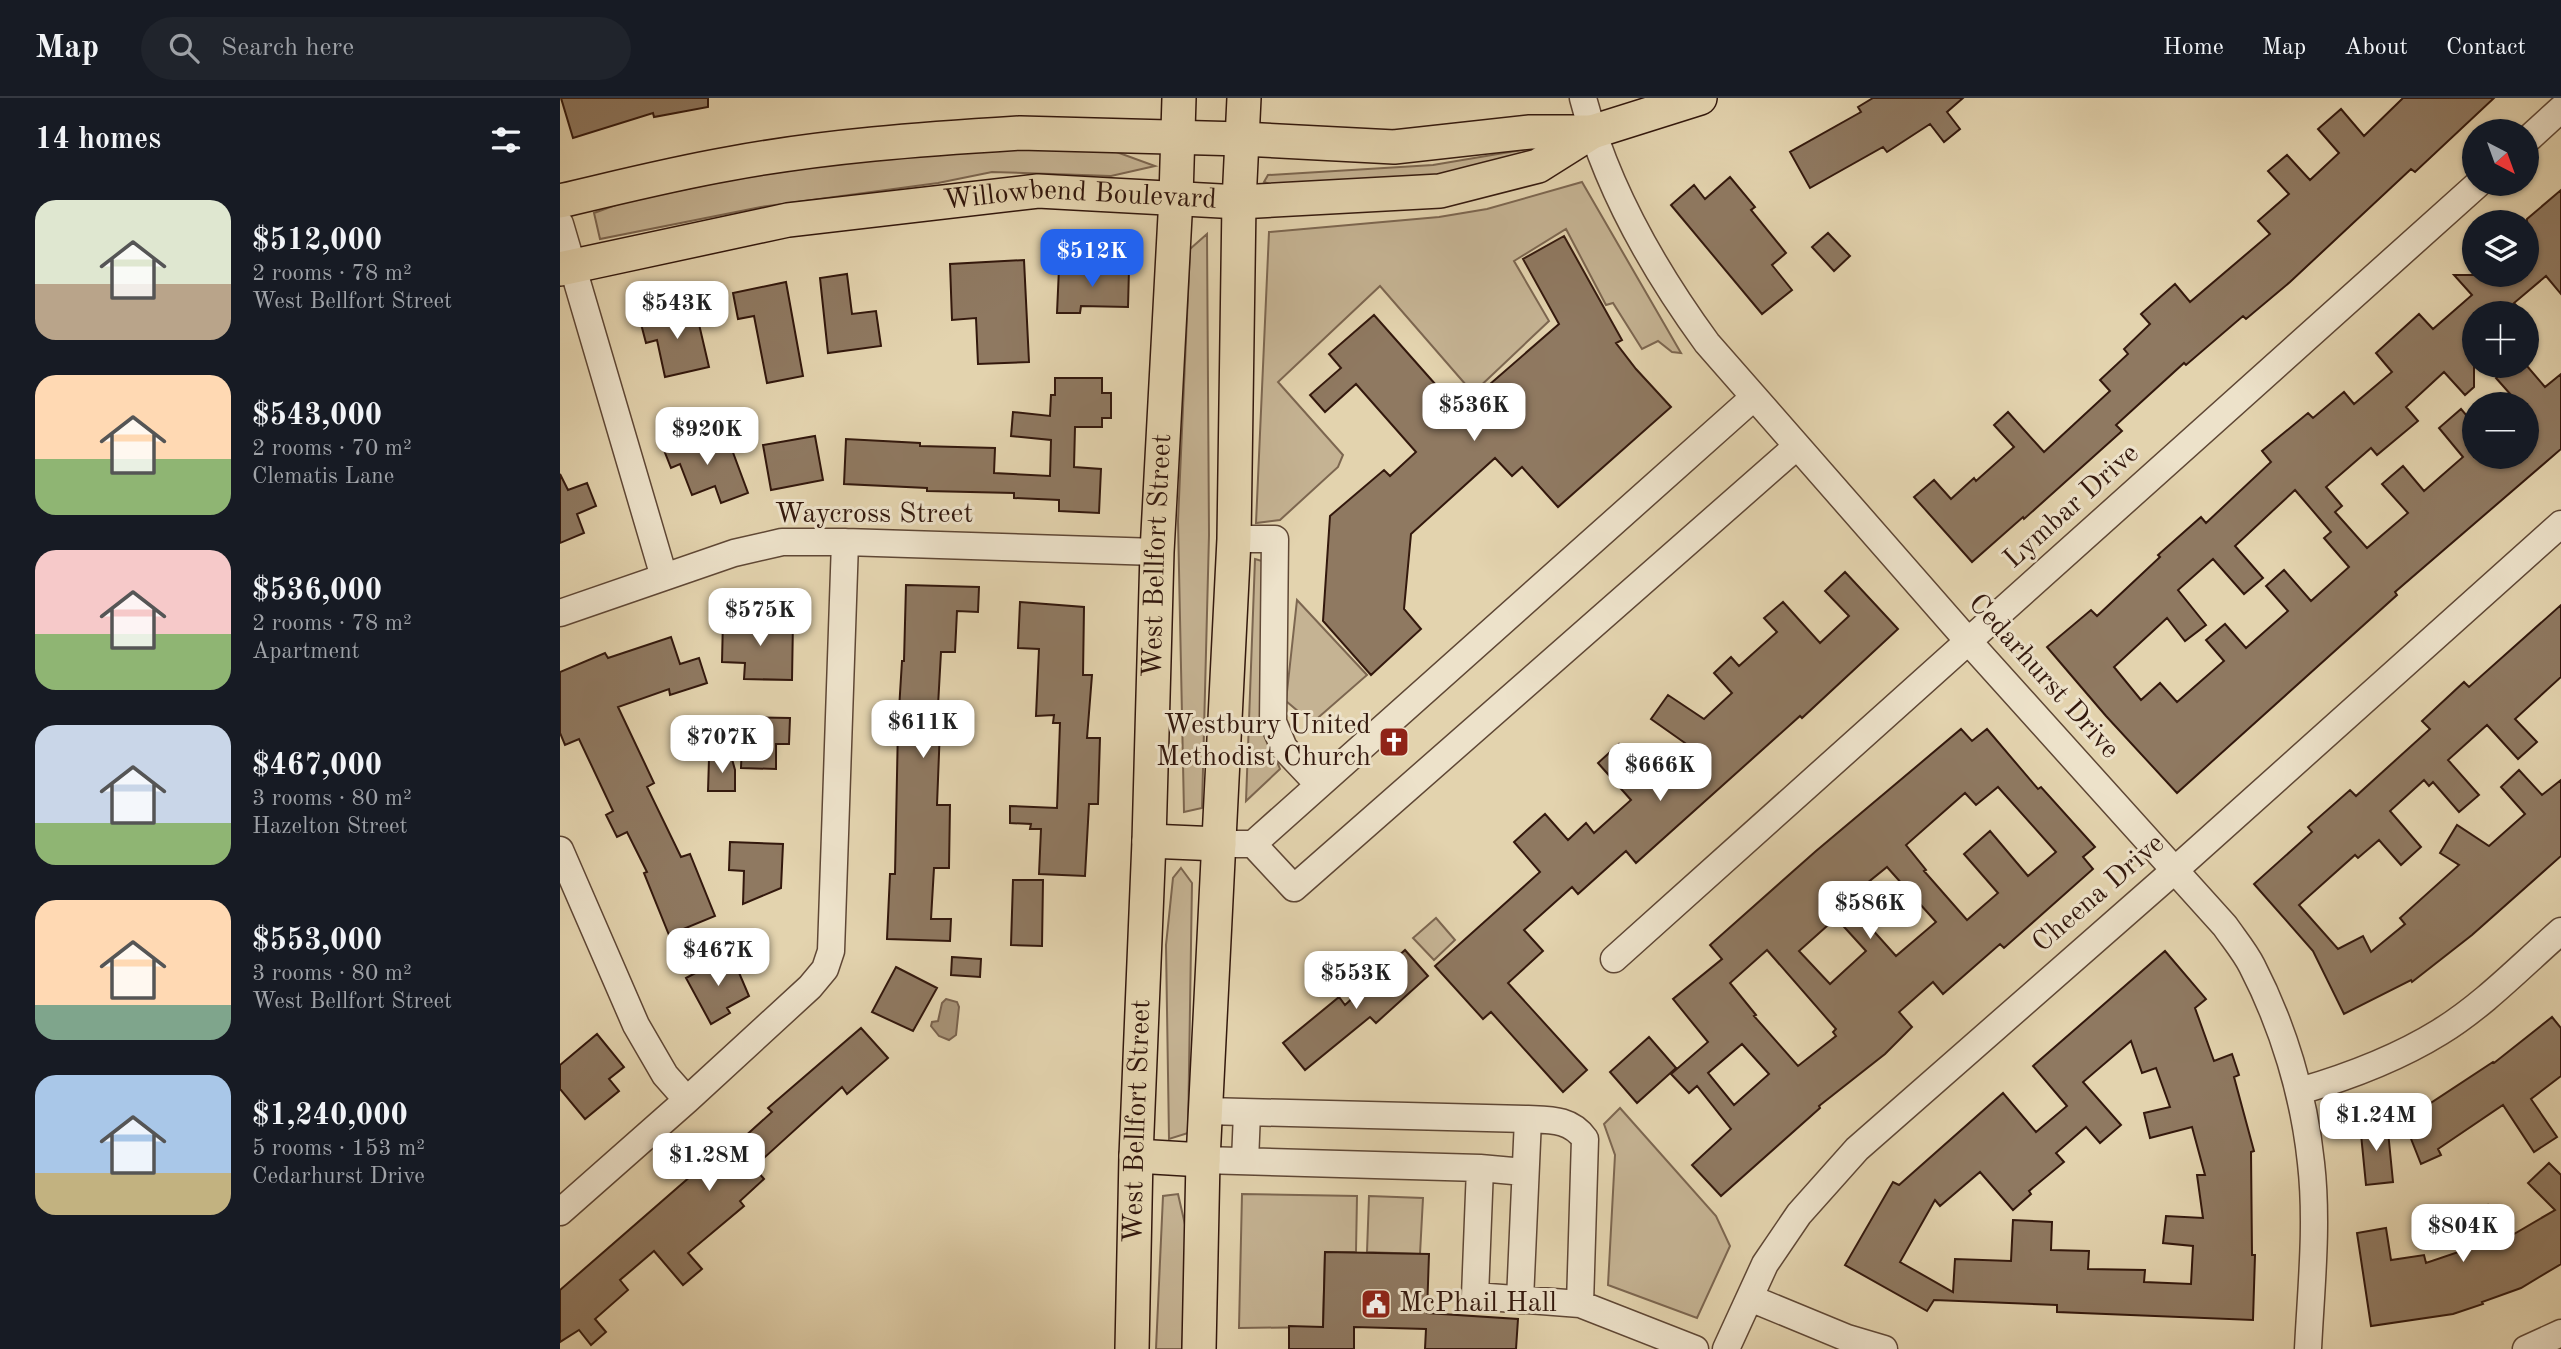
<!DOCTYPE html>
<meta charset="utf-8">
<style>
:root{--surface:#171b24;--page:#20242c;--text:#f1f3f6;--muted:#9ea1a6;--line:#363941;--accent:#2563eb}
body{margin:0;font-family:"Old Standard TT",serif;background:var(--page);color:var(--text);height:100vh;display:flex;flex-direction:column;font-size:26px;white-space:nowrap}
*{box-sizing:border-box;margin:0}
p{font-size:23px;color:var(--muted)}
.icon{flex:none;width:38px;height:38px;fill:none;stroke:currentColor;stroke-width:2;stroke-linecap:round;stroke-linejoin:round}
.map{position:relative;flex:1;overflow:hidden}
.side{display:flex;flex-direction:column;background:var(--surface);width:560px}
.side>*{flex:none}
.needle{width:46px;rotate:139deg}
.controls{position:absolute;left:1902px;top:21px;display:grid;gap:14px}
.controls a{display:grid;place-items:center;width:77px;height:77px;border-radius:50%;background:var(--surface);box-shadow:0 2px 5px #0004;font-size:35px}
.price{position:absolute;translate:-50% -60px;padding:0 16px;border-radius:14px;background:#fff;color:#222;font-size:23px;line-height:46px;filter:drop-shadow(0 2px 4px #0008)}
.price::after{content:'';position:absolute;left:50%;top:42px;width:21px;height:16px;margin-left:-10px;background:inherit;clip-path:polygon(0 0,100% 0,50% 100%)}
.price.active{background:var(--accent);color:#fff}
ul{padding:0;list-style:none}
li{display:flex;align-items:center;gap:21px;height:175px;padding:0 35px}
li span{display:grid;place-items:center;flex:none;width:196px;height:140px;border-radius:21px;color:#555}
li>.icon{margin-inline-start:auto}
span .icon{width:84px;height:84px;fill:#fffc;stroke-width:1}
li b{font-size:30px}
h2{display:flex;justify-content:space-between;align-items:center;height:84px;padding:0 35px;font-size:30px}
header{display:flex;align-items:center;gap:42px;box-sizing:border-box;height:98px;padding:0 35px;background:var(--surface);border-bottom:2px solid var(--line)}
header strong{font-size:33px}
nav{display:flex;gap:38px;margin-inline-start:auto;font-size:24px}
.search{width:490px;height:63px;background:var(--page);display:flex;align-items:center;gap:18px;box-sizing:border-box;padding:0 24px;border-radius:38px;color:var(--muted);font-size:26px}
main{display:flex;flex:1;min-height:0}
.map>svg:first-child{display:block}
.green{fill:#c5b393;stroke:#7c6650;stroke-width:2}
.water{fill:#a79377;stroke:#79624d;stroke-width:2}
.building{fill:#8f7961;stroke:#33180d;stroke-width:2;fill-rule:evenodd}
.lines{fill:none;stroke-linecap:round;stroke-linejoin:round}
.minor-casing{stroke:#5f4735;stroke-width:29}
.major-casing{stroke:#33180d;stroke-width:36}
.minor{stroke:#ede2ca;stroke-width:26}
.major{stroke:#e3d3ae;stroke-width:33}
.labels{text-anchor:middle;dominant-baseline:central;stroke-width:6;stroke-linejoin:round;paint-order:stroke}
.street-label{font-size:28px;fill:#33180d;stroke:#ede2ca}
.poi-label{font-size:28px;fill:#33180d;stroke:#ede2ca;text-anchor:end}
</style>
<header>
<strong>Map</strong>
<div class="search"><svg class="icon" aria-label="search" viewBox="0 0 24 24"><circle cx="10" cy="10" r="6"/><path d="M15 15l6 6"/></svg>Search here</div>
<nav><a>Home</a><a>Map</a><a>About</a><a>Contact</a></nav>
</header>
<main>
<section class="side">
<h2>14 homes<svg class="icon" aria-label="filters" viewBox="0 0 24 24"><path d="M4 7h16M4 17h16"/><circle cx="9" cy="7" r="2"/><circle cx="15" cy="17" r="2"/></svg></h2>
<ul>
<li><span style="background:linear-gradient(#dfe7d0 60%,#b9a48a 0)"><svg class="icon" aria-label="home" viewBox="0 0 24 24"><path d="M3 11l9-7 9 7M6 9v11h12V9"/></svg></span><div><b>$512,000</b><p>2 rooms · 78 m²</p><p>West Bellfort Street</p></div></li>
<li><span style="background:linear-gradient(#ffd9b3 60%,#8fb573 0)"><svg class="icon" aria-label="home" viewBox="0 0 24 24"><path d="M3 11l9-7 9 7M6 9v11h12V9"/></svg></span><div><b>$543,000</b><p>2 rooms · 70 m²</p><p>Clematis Lane</p></div></li>
<li><span style="background:linear-gradient(#f6c9c9 60%,#8fb573 0)"><svg class="icon" aria-label="home" viewBox="0 0 24 24"><path d="M3 11l9-7 9 7M6 9v11h12V9"/></svg></span><div><b>$536,000</b><p>2 rooms · 78 m²</p><p>Apartment</p></div></li>
<li><span style="background:linear-gradient(#c9d6e8 70%,#8fb573 0)"><svg class="icon" aria-label="home" viewBox="0 0 24 24"><path d="M3 11l9-7 9 7M6 9v11h12V9"/></svg></span><div><b>$467,000</b><p>3 rooms · 80 m²</p><p>Hazelton Street</p></div></li>
<li><span style="background:linear-gradient(#ffd9b3 75%,#7fa58c 0)"><svg class="icon" aria-label="home" viewBox="0 0 24 24"><path d="M3 11l9-7 9 7M6 9v11h12V9"/></svg></span><div><b>$553,000</b><p>3 rooms · 80 m²</p><p>West Bellfort Street</p></div></li>
<li><span style="background:linear-gradient(#a9c7e8 70%,#c2b280 0)"><svg class="icon" aria-label="home" viewBox="0 0 24 24"><path d="M3 11l9-7 9 7M6 9v11h12V9"/></svg></span><div><b>$1,240,000</b><p>5 rooms · 153 m²</p><p>Cedarhurst Drive</p></div></li>
</ul>
</section>
<div class="map">
<svg width="2001" height="1251" viewBox="0 0 2001 1251">
<rect width="100%" height="100%" fill="#e3d3ae"/>
<filter id="stains"><feTurbulence type="fractalNoise" baseFrequency=".00286" numOctaves="4"/><feColorMatrix values="0 0 0 0 .2 0 0 0 0 .09 0 0 0 0 .02 0 0 0 .5 -.17"/></filter>
<radialGradient id="worn" r=".72"><stop offset=".6" stop-color="#630" stop-opacity="0"/><stop offset="1" stop-color="#630" stop-opacity=".3"/></radialGradient>
<path class="green" d="M997 46 891 76 734 94 704 84 708 77 873 67Z
M540 48 595 68 551 78 432 74 378 85 201 109 40 141 34 115 64 104 198 76 370 53Z
M1022 84 1121 255 1112 254 1098 243 1082 251 1053 205 1046 207 1006 131 954 163 989 223 913 295 820 188 718 284 783 357 778 369 720 422 696 425 709 134 879 119 927 111Z
M647 136 649 437 642 710 624 714 618 423 630 151Z
M695 461 702 463V626L720 671 686 703Z
M737 502 807 577 752 625 726 603Z
M621 770 632 785 628 1035 609 1041 606 847 613 780Z
M876 820 895 842 874 862 853 840Z
M1060 1010 1156 1118 1170 1148 1137 1220 1048 1187 1055 1057 1044 1026Z
M618 1096 629 1144 622 1251H596L603 1098Z
M682 1096 797 1098 796 1154H765L763 1229 679 1230Z
M809 1098 863 1100 860 1156 807 1154Z"/>
<path class="water" d="M386 901 397 904 399 909 396 937 389 942 379 938 371 928 372 924 378 923 382 905Z"/>
<path class="building" d="M1 0H148V9L94 19 93 15 13 40Z
M1313 0H1403L1387 14 1400 31 1384 44 1370 26 1327 54 1323 49 1250 90 1230 54 1301 14 1298 9Z
M1843 0H1934L1855 74 1851 71 1730 184 1686 221 1683 218 1626 267 1624 265 1556 327 1562 333 1464 421 1463 419 1412 464 1354 399 1374 382 1391 401 1414 380 1416 383 1454 349 1434 327 1448 314 1484 354 1550 293 1540 282 1568 256 1564 251 1590 226 1581 216 1615 186 1630 204 1710 136 1698 123 1729 96 1708 73 1727 57 1750 82 1779 55 1758 31 1781 11 1804 38Z
M1170 79 1195 109 1191 112 1226 155 1212 167 1232 192 1202 216 1111 107 1134 87 1145 101Z
M2001 92V196L1986 178 1954 205 1963 215H1914V289L1905 297 1884 274 1846 309 1858 323 1817 357 1811 350 1766 389 1782 408 1775 414 1807 450 1848 415 1822 386 1843 368 1864 393 1903 359 1879 330 1901 311 1914 326V359H1967V306H1959L1936 280 1951 268H1967L1985 289 2001 276V351L1835 494 1837 497 1617 695 1546 618 1487 549 1531 512 1537 518 1600 459 1598 457 1641 419 1646 425 1711 364 1702 353 1748 315 1753 320 1784 294 1794 306 1832 274 1816 255 1859 216 1873 231 1912 197 1894 177H1967V121ZM1735 392 1771 434 1764 440 1789 469 1751 503 1724 472 1706 488 1728 513 1686 550 1665 526 1646 542 1664 563 1617 604 1600 585 1581 602 1554 569 1607 520 1625 543 1646 527 1618 492 1653 461 1684 496 1703 480 1675 448Z
M1268 135 1290 158 1274 173 1252 149Z
M1004 138 1062 242 1056 245 1076 271 1111 309 998 409 962 369 952 378 935 360 851 436 844 511 861 531 811 577 763 523 770 418 824 372 830 378 856 354 796 286 765 314 750 297 781 270 769 256 814 217 899 313 999 226 963 161Z
M464 162 469 264 418 266 416 220 392 222 390 166Z
M499 170 569 171 568 209 521 208 520 215H497Z
M287 176 292 216 316 213 321 248 268 255 260 180Z
M226 184 243 278 207 285 194 218 178 221 173 195Z
M135 209 149 269 105 279 97 242 86 245 80 222Z
M495 280H542V295H551V320H542V329H515L514 369 541 371 539 415 499 413V402L454 400V395L367 393V390L284 386 286 341 360 345V348L435 350 434 375 490 378 491 342 451 338 453 314 490 318 491 297H495Z
M129 336 136 353 168 341 188 395 161 405 155 388 132 397 120 366 111 370 102 347Z
M255 338 263 382 211 392 203 347Z
M0 376 8 392 27 385 36 408 17 416 24 435 0 445Z
M1285 474 1338 531 1242 620 1240 618 1076 765 1066 753 1018 796 1012 789 964 832 983 853 948 885 1027 972 1003 994 931 914 923 921 875 868 980 774 954 744 985 716 1008 742 1026 725 1034 735 1071 702 1038 665 1059 646 1088 678 1125 645 1091 621 1108 597 1144 621 1172 595 1154 575 1171 559 1179 568 1217 534 1204 520 1223 504 1260 545 1289 518 1265 493Z
M346 487 419 489 418 514 397 513 395 554H381L378 608 401 609 400 631 380 630 377 707H390L389 770H374L371 821H391L390 843 327 841 330 776H335L338 628 342 563H344Z
M460 504 524 509 523 577H532L527 640H540L538 706H529L525 778 479 776 481 731H470L471 726 450 725V708L497 710 500 625H493L494 617 476 618 479 551 458 550Z
M2001 507V579L1955 621 1977 644 1958 661 1927 627 1888 662 1919 697 1899 714 1873 684 1869 688 1864 682 1830 713 1861 749 1841 767 1819 742 1798 760 1795 757 1739 807 1778 851 1803 838 1811 854 1845 826 1840 820 1899 767 1880 755 1897 727 1929 748 1965 716 1941 689 1959 672 1982 697 2001 682V758L1912 837 1852 884 1851 882 1784 916 1753 853 1694 786 1752 734 1748 729 1790 692 1796 698 1870 631 1862 623 1904 584 1909 589Z
M163 521 233 523 232 582 184 581 185 565 162 564Z
M111 539 120 566 139 560 147 585 110 597 109 591 58 609 94 685 87 689 121 759 130 756 155 818 109 837 84 775 87 774 67 734 57 739 46 717 53 713 19 641 5 647 0 635V574L45 555 48 560Z
M183 619 230 620 229 646H216V671L181 670Z
M1401 631 1412 643 1427 631 1478 691 1481 689 1535 749 1523 759 1533 771 1444 850 1440 846 1383 896 1373 884 1339 914 1352 929 1325 956 1259 1008 1260 1010 1161 1098 1132 1067 1171 1031 1137 988 1129 995 1111 976 1148 944 1113 901 1162 861 1150 847 1256 753ZM1438 689 1496 754 1468 778 1430 733 1404 756 1438 795 1407 822 1364 773 1366 772 1346 747 1405 695 1416 707ZM1327 769 1376 824 1336 858 1310 829 1313 826 1290 799ZM1276 820 1306 853 1270 886 1239 853ZM1207 852 1276 931 1273 934 1276 938 1238 968 1194 918 1196 917 1170 885ZM1182 946 1209 976 1174 1007 1148 975Z
M149 661H172L175 672V693H148Z
M170 744 223 746 221 790 183 806 184 773 169 772Z
M453 782H483L482 848 451 847Z
M845 852 868 878 816 925 810 919 745 972 723 945 779 899 785 907Z
M1605 853 1646 901 1635 910 1654 963 1672 956 1679 977 1674 979 1694 1053 1691 1054 1692 1157H1695L1693 1222 1497 1214V1207L1374 1202 1367 1213 1285 1167 1333 1084 1339 1087 1443 995 1476 1034 1507 1008 1473 968ZM1571 943 1582 975 1596 970 1610 1009 1584 1015 1590 1040 1632 1029 1645 1077H1637L1643 1120 1606 1118 1603 1145 1633 1148 1631 1186 1584 1184 1585 1172 1528 1171 1529 1153 1491 1152 1492 1124 1453 1122 1451 1163 1395 1161 1393 1194 1340 1164 1375 1102 1380 1108 1420 1074 1453 1112 1471 1096 1469 1093 1504 1064 1496 1055 1526 1029 1540 1045 1561 1027 1523 984Z
M171 856 189 898 167 910 170 915 151 926 126 880Z
M392 859 421 861 420 879 391 877Z
M336 869 377 890 353 933 312 914Z
M1992 919 2001 930V978L1971 1001 1997 1039 1974 1054 1943 1007 1878 1051 1881 1057 1861 1066 1842 1018 1866 1008 1933 964 1934 965Z
M301 930 328 960 287 996 282 989 194 1069 204 1081 180 1103 184 1108 128 1155 142 1171 123 1187 94 1153 60 1182 68 1192 35 1221 46 1234 31 1247 19 1232 0 1244V1192L147 1064 151 1069 212 1014 208 1010Z
M37 936 64 969 49 981 59 993 25 1021 0 991V967Z
M1089 939 1116 970 1077 1005 1050 974Z
M1827 1023 1833 1084 1806 1087 1800 1026Z
M1989 1065 2001 1077V1166L1961 1190 1922 1204 1923 1206 1893 1216 1811 1228 1797 1135 1826 1130 1831 1162 1864 1157 1866 1165 1925 1145 1908 1125 1928 1107 1954 1136 1995 1112 1968 1085Z
M765 1154 869 1156 867 1215 958 1221 956 1251H865L866 1231 794 1229V1251H729V1228L763 1229Z"/>
<g class="lines">
<g class="minor-casing">
<path id="minor" d="M1023 0C1046 89 1093 171 1147 245L1409 544 1665 828C1674 841 1685 854 1692 868 1723 928 1744 997 1751 1065 1758 1126 1751 1190 1748 1251
M1967 42 2001 11
M0 126 104 479
M674 441H715L713 624 724 650 759 687
M0 515 174 455 222 444H285L597 454
M675 746H693L1193 300
M693 746 734 790 1236 349
M0 752 76 927 105 977 127 1002
M1054 861 1918 86
M1740 993C1788 979 1838 960 1880 934 1924 907 1962 867 2001 833
M646 1013 968 1021 960 1202
M968 1021C991 1022 1011 1021 1025 1041L1020 1206
M643 1062 920 1070 964 1074
M685 1063 687 1015
M920 1070 915 1198 1020 1206 1135 1251
M0 1114 127 1002 250 889 265 871 271 853 285 444
M1190 1200 1287 1240 1324 1251
M1166 1251 1205 1166 1239 1116 1297 1051 1615 772 2001 426
M1966 1251 2001 1235"/>
</g>
<g class="major-casing">
<g id="major">
<path d="M0 103C56 90 111 76 168 66 264 48 363 41 460 35L682 41 834 49 970 34H1032"/>
<path id="s1" d="M0 171 228 122 478 93 679 104 880 93 978 68 1032 34 1140 0"/>
<path d="M589 743 659 746"/>
<path d="M576 1058 643 1062"/>
<path id="s2" d="M572 1251 576 1058 589 743 597 454 616 99 619 0"/>
<path d="M639 1251 643 1062 674 441 679 104 684 0"/>
</g>
</g>
<use href="#minor" class="minor"/>
<use href="#major" class="major"/>
</g>
<defs>
<g id="church-square" transform="scale(1.575)"><rect x="-9" y="-9" width="18" height="18" rx="4" fill="#8f2418" stroke="#ede2ca"/><path d="M-1.2-6h2.4v3.5h3.3v2.4h-3.3V6h-2.4V-.1h-3.3v-2.4h3.3Z" fill="#fff"/></g>
<g id="civic-square" transform="scale(1.575)"><rect x="-9" y="-9" width="18" height="18" rx="4" fill="#8f2418" stroke="#ede2ca"/><path d="M-.6-6.5H3V-4.5H.6V-3L4-1V1h2V6H-6V1h2V-1L-.6-3ZM-1.2 2.5V6h2.4V2.5Z" fill="#fff"/></g>
</defs>
<g fill-rule="evenodd">
<use href="#church-square" x="834" y="644"/>
<use href="#civic-square" x="816" y="1206"/>
</g>
<g class="labels">
<g class="street-label">
<text stroke="none"><textPath href="#s1" startOffset="527">Willowbend Boulevard</textPath></text>
<text transform="translate(1512 409) rotate(-42)">Lymbar Drive</text>
<text x="314" y="417">Waycross Street</text>
<text stroke="none"><textPath href="#s2" startOffset="794">West Bellfort Street</textPath></text>
<text transform="translate(1483 579) rotate(48)">Cedarhurst Drive</text>
<text transform="translate(1539 796) rotate(-41)">Cheena Drive</text>
<text stroke="none"><textPath href="#s2" startOffset="228">West Bellfort Street</textPath></text>
</g>
<g class="poi-label">
<text x="811" y="628">Westbury United<tspan x="811" dy="32">Methodist Church</tspan></text>
<text x="839" y="1206" text-anchor="start">McPhail Hall</text>
</g>
</g>
<rect width="100%" height="100%" filter="url(#stains)"/>
<rect width="100%" height="100%" fill="url(#worn)"/>
</svg>
<div class="controls">
<a><svg class="needle" viewBox="-14 -14 28 28"><path d="M0-13l5 13h-10z" fill="#e53935"/><path d="M0 13l5-13h-10z" fill="#9ea1a6"/></svg></a>
<a><svg class="icon" aria-label="layers" viewBox="0 0 24 24"><path d="M12 4l9 5-9 5-9-5zM3 14l9 5 9-5"/></svg></a>
<a>+</a>
<a>−</a>
</div>
<b class="price active" style="left:532px;top:191px">$512K</b>
<b class="price" style="left:117px;top:243px">$543K</b>
<b class="price" style="left:914px;top:345px">$536K</b>
<b class="price" style="left:147px;top:369px">$920K</b>
<b class="price" style="left:200px;top:550px">$575K</b>
<b class="price" style="left:363px;top:662px">$611K</b>
<b class="price" style="left:162px;top:677px">$707K</b>
<b class="price" style="left:1100px;top:705px">$666K</b>
<b class="price" style="left:1310px;top:843px">$586K</b>
<b class="price" style="left:158px;top:890px">$467K</b>
<b class="price" style="left:796px;top:913px">$553K</b>
<b class="price" style="left:1816px;top:1055px">$1.24M</b>
<b class="price" style="left:149px;top:1095px">$1.28M</b>
<b class="price" style="left:1903px;top:1166px">$804K</b>
</div>
</main>
